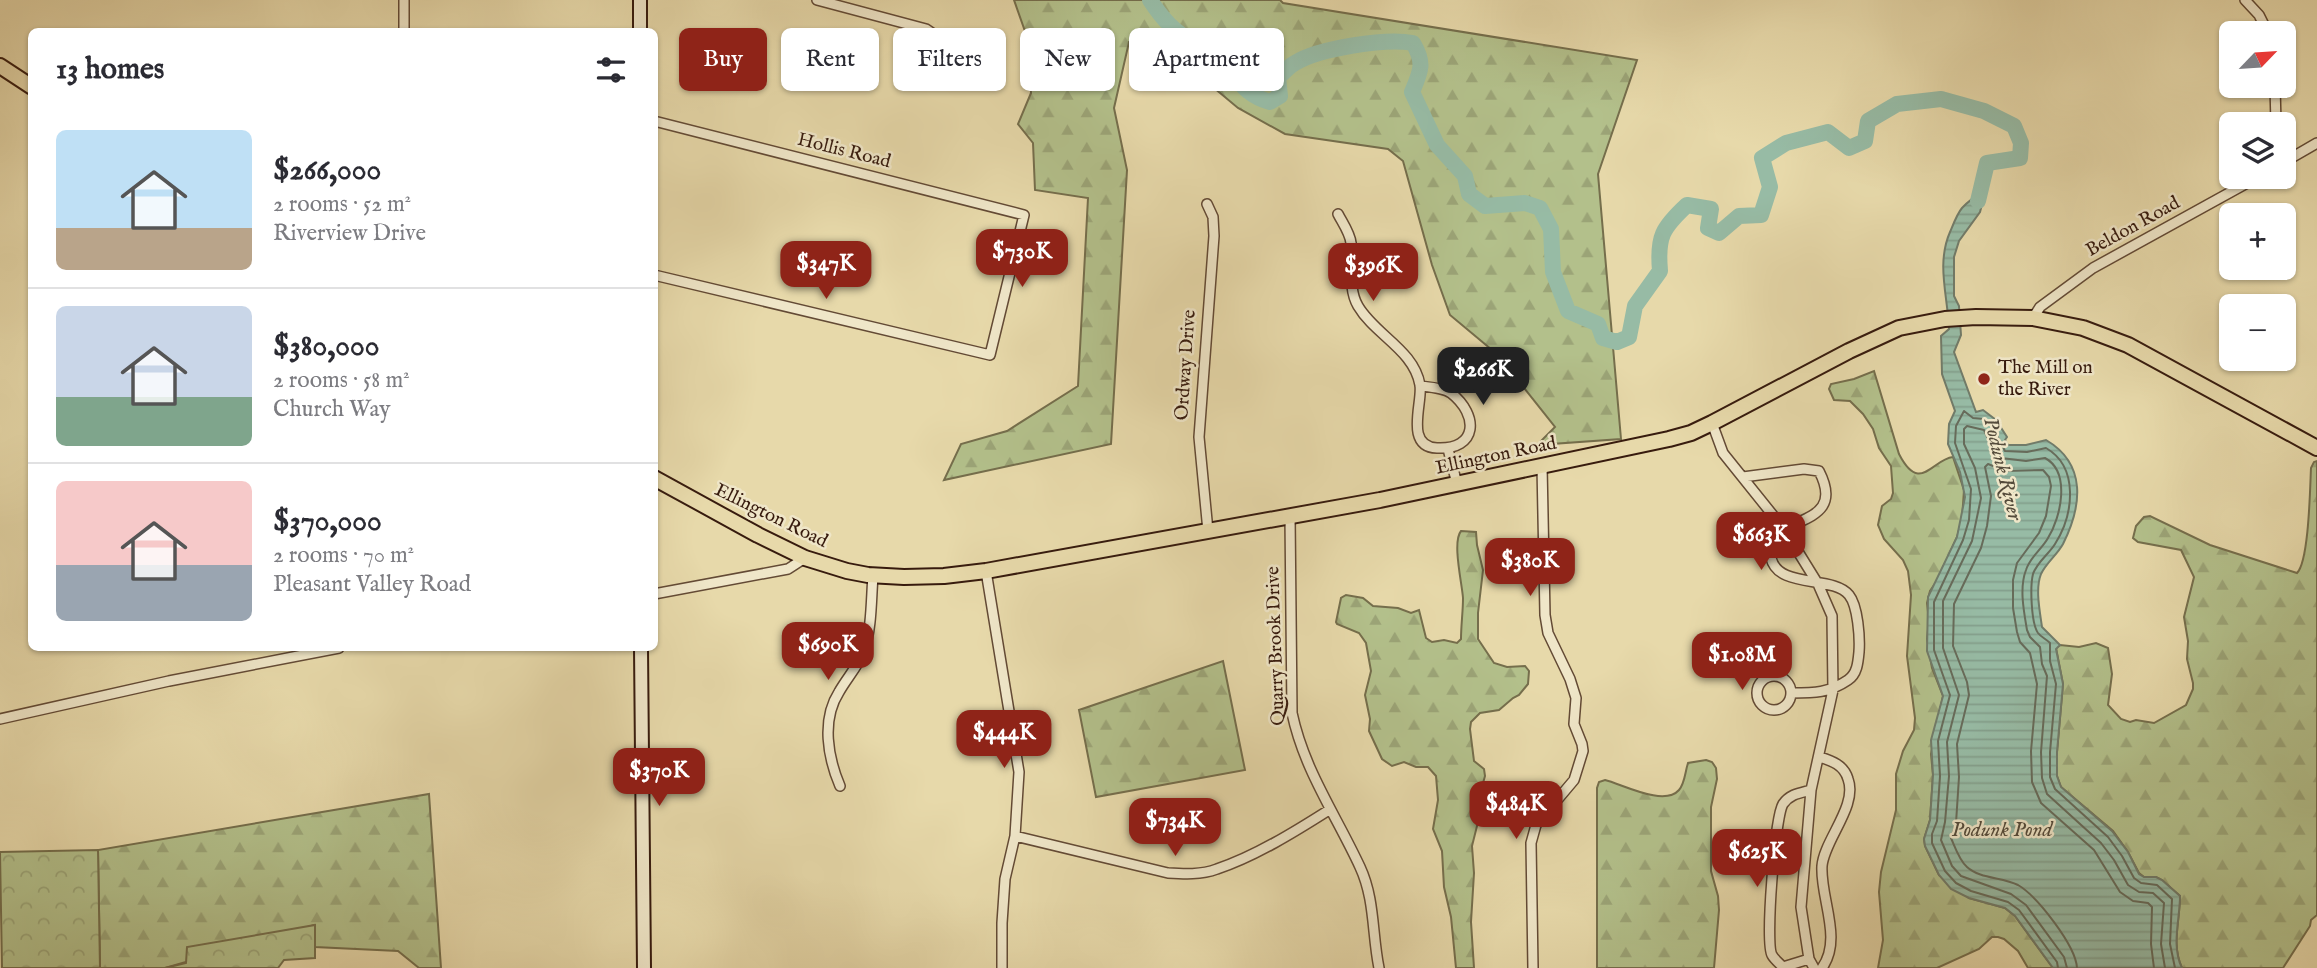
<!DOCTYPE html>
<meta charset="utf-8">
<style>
:root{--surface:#fff;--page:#f7f7f7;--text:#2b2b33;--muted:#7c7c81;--line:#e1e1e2;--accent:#8f2418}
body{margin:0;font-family:"IM FELL English",serif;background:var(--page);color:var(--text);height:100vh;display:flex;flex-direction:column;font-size:26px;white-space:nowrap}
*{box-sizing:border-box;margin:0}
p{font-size:23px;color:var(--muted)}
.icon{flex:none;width:38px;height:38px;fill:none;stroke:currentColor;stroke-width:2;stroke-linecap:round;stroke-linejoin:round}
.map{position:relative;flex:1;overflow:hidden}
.panel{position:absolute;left:28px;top:28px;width:630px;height:623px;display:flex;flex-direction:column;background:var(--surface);border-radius:10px;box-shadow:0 2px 5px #0004}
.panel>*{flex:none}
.top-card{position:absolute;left:679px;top:28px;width:665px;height:63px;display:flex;gap:14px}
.needle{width:46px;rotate:65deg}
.controls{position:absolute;left:2219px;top:21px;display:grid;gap:14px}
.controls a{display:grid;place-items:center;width:77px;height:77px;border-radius:10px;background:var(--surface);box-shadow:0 2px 5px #0004;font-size:35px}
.price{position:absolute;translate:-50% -60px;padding:0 16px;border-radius:14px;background:var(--accent);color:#fff;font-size:23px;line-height:46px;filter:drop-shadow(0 2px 4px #0008)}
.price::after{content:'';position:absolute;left:50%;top:42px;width:21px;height:16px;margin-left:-10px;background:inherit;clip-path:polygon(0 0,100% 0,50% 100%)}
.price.on{background:#222;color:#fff}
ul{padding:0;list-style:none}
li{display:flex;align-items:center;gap:21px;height:175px;padding:0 28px}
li+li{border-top:2px solid var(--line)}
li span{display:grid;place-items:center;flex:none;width:196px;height:140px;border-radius:10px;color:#555}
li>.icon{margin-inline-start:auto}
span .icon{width:84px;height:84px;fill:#fffc;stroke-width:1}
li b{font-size:30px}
h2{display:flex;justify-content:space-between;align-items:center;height:84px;padding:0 28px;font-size:30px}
.pill{padding:0 24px;border-radius:10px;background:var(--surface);box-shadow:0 2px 5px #0004;font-size:24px;line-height:63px}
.pill.on{background:var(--accent);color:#fff}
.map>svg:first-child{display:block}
.forest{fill:url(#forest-firs);stroke:#756e4c;stroke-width:2}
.park{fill:url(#park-crowns);stroke:#756e4c;stroke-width:2}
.water{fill:url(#water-rules);stroke:#717b69;stroke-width:2}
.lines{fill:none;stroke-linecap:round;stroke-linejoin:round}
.shore{stroke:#676b5a;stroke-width:2}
.river{stroke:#97bba5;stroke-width:16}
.minor-casing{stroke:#634a35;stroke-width:12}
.secondary-casing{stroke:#371b0e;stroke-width:16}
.primary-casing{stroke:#371b0e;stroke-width:18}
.minor{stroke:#efe6c8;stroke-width:9}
.secondary{stroke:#efe6c8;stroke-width:12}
.primary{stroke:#e7d9aa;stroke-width:14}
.poi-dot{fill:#8f2418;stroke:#efe6c8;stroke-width:2.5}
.labels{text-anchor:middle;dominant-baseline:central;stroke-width:5;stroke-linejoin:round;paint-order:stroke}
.street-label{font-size:19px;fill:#371b0e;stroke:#efe6c8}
.poi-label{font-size:19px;fill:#371b0e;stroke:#efe6c8;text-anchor:start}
.water-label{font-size:21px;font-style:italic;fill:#544b3b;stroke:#efe6c8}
</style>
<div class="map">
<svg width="2317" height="968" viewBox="0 0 2317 968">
<defs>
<pattern id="forest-firs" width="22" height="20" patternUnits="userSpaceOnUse" patternTransform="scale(1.75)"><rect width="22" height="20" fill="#b3c08b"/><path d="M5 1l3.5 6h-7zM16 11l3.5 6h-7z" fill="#9ba477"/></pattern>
<pattern id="park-crowns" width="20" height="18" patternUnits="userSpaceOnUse" patternTransform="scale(1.75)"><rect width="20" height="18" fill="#b3c08b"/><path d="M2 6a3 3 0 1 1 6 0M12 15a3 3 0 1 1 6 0" fill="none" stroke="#9ba477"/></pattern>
<pattern id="water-rules" width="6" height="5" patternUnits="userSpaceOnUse" patternTransform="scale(1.75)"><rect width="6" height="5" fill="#97bba5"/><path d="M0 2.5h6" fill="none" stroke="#83a08d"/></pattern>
</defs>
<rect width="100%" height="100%" fill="#e7d9aa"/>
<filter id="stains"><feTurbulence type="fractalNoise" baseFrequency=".00286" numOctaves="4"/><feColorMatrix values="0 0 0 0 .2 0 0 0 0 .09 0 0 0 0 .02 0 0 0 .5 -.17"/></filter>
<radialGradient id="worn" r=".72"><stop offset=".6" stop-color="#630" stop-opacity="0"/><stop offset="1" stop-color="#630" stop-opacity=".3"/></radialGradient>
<path class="forest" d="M1014 0H1280L1283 3 1637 60 1598 174 1621 439 1537 445 1555 427 1498 355 1450 315 1432 265 1403 161 1388 149 1285 134 1238 108 1165 47 1129 42 1114 108 1127 170 1111 444 944 480 961 444 1007 431 1078 386 1088 198 1035 190 1033 143 1018 124 1031 93 1027 37Z
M1874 371 1899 454C1920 495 1932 459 1953 457L1964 490 1962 519 1957 537 1937 581 1930 591 1927 603 1929 621 1927 639 1932 668 1943 696 1931 754 1933 775 1930 820 1924 839 1925 846 1939 875 1969 898 2005 908 2015 916 2053 968H2028L2018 951 2004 939 1998 937H1992L1979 949 1937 968H1878L1883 940 1879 892 1881 872 1896 810V774L1903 751 1914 730 1915 718 1907 656 1911 595 1908 571 1903 560 1884 539 1878 525 1882 506 1891 499 1893 493 1891 466 1879 448 1873 429 1863 414 1850 401 1834 400 1829 389 1831 384 1854 379Z
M2317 461V915L2311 920 2310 926 2283 968H2182C2171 945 2180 920 2180 896L2162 880 2156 877H2144L2139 873 2128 852 2113 831 2061 787 2057 776V752L2063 684 2056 648 2060 645 2079 647 2096 643 2108 648 2112 674 2108 705 2121 719 2130 722 2136 720 2154 723 2186 705 2193 689V683L2187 659 2188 641 2184 617 2194 577 2181 550 2138 542 2133 538 2136 526 2144 517 2150 516 2210 545 2297 573C2309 561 2310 488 2311 468L2314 462Z
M1461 531 1476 532 1477 545 1483 570 1478 613V639L1494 663 1507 667 1525 666 1529 671 1528 684 1519 695 1513 698 1499 710 1480 713 1471 722 1470 729 1474 761 1484 769 1485 776 1480 794V814L1472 846 1474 873 1471 922 1474 968H1456L1451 917 1444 887 1442 851 1433 829 1438 800 1436 776 1428 767H1416L1404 762 1392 766 1382 759 1369 731 1370 719 1365 695 1371 671 1366 643 1359 633 1337 624 1336 622 1341 598 1346 595 1363 598 1373 606 1398 608 1411 613 1419 610 1426 638 1432 642 1444 640 1457 643 1461 639C1461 625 1463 612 1463 598 1462 583 1452 542 1461 531Z
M1223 661 1245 770 1096 797 1079 710Z
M1706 760 1712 762 1716 768 1717 779 1711 807V871L1718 896 1719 910 1714 968H1597V788L1599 782 1605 780C1622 784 1664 807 1679 790 1685 783 1685 772 1688 763Z
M429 794 441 968H419L398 951 315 947 314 925 165 968H100L98 850Z"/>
<path class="park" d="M98 850 100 968H2L0 852Z
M315 925V958L284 960 278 968H165L186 963 187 947Z"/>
<path class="water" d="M1982 181 1984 183 1985 193 1980 212 1959 241 1954 257V296L1959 306 1961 335 1954 352 1976 412 1983 410 1996 420 2007 437 2005 440 2008 445H2026L2046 440C2087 464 2082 506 2063 544 2057 555 2046 563 2041 574 2035 589 2040 612 2042 627L2060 645 2056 649 2063 684 2057 752V776L2061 787 2112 831 2128 852 2139 874 2144 877H2156L2162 880 2180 896C2180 920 2171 945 2182 968H2053L2015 916 2005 908 1969 898 1951 889 1939 875 1925 846 1924 839 1930 820 1933 775 1931 740 1943 696 1927 651 1928 597 1957 537 1965 497 1960 472 1948 444 1949 424 1955 411 1942 374 1941 336 1949 329C1948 297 1936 264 1950 232 1953 225 1957 214 1962 208 1973 196 1976 201 1979 183Z"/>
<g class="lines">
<path class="shore" d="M2058 968 2057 962 2019 910 2008 902 1971 891 1956 883 1945 871 1932 843V834L1937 821 1940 776 1938 741 1950 695 1934 650V602L1963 540 1969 520 1971 489 1955 443 1956 426 1964 411 1973 418 1984 419 1991 424 2005 451 2027 452 2046 448C2079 467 2074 514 2055 544 2049 554 2037 562 2033 574 2030 586 2031 623 2038 633 2041 637 2046 639 2050 643V661L2056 684 2050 752V777L2055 789 2108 837 2122 856 2134 878 2141 883 2157 885 2172 899 2170 944 2175 968
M2067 968 2064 957 2026 905 2011 894 1961 876 1952 866 1941 840 1945 822 1949 776 1947 742 1959 695 1943 648V601L1972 541 1981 498 1975 468 1964 444V429L1967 426 1984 430 1993 450 2001 458 2026 461 2045 458C2071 472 2061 517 2048 538 2042 549 2030 557 2026 570 2019 588 2024 612 2027 630L2030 637 2040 647 2042 664 2047 676 2041 752 2042 778 2047 794 2101 843 2114 860 2128 885 2139 892 2153 893 2164 903 2161 944 2165 968
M2077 968C2076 946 2037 896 2018 885 2002 877 1980 879 1967 867 1959 860 1955 847 1951 838L1956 823 1959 777 1957 744 1969 695 1967 682 1953 646 1954 604 1981 548 1987 526 1991 496 1985 467 1988 464 2006 471 2043 470 2049 477 2051 486 2046 516 2039 533 2017 563 2013 580V608L2017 632 2020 642 2030 653 2037 684 2031 751 2032 782 2041 803 2094 850 2120 892 2133 901 2148 903 2152 907 2151 944 2154 968"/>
<path class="river" d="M1150 0C1162 18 1175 34 1196 43L1215 36 1228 37 1233 50 1232 73C1243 88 1252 97 1270 102L1280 96 1278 77C1284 73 1289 66 1295 63 1319 48 1386 38 1413 43 1425 63 1421 71 1412 92L1437 145 1465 176 1469 194 1485 206 1525 203 1540 208 1551 229 1553 272 1568 311 1598 324 1603 338 1617 342 1629 337 1635 306 1660 271C1657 237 1662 228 1687 205L1711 209 1708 228 1719 233 1739 216 1761 215 1770 187 1762 158 1786 143 1828 132 1849 148 1865 141 1868 121 1897 104 1941 99 1984 111 2014 126 2021 143 2020 158 1987 163 1978 201"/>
<g class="minor-casing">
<path id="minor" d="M817 0 926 29 942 40
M2245 0 2259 15 2268 33
M404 32V0
M2275 86 2276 124
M654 121 1024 215 990 355 654 275
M2284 162 2317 143
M1207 204 1213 217 1214 236 1199 437 1208 531
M1338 214C1342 222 1350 233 1351 243 1354 263 1347 287 1358 306 1375 335 1414 350 1420 385 1423 402 1404 447 1437 448 1478 450 1479 415 1451 393 1444 388 1429 387 1420 386
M2033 318 2040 307 2093 268 2258 177
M1712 423 1723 453 1784 529 1818 584 1832 616 1833 690 1811 790 1801 907 1809 959 1814 968
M1448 449 1457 484
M1743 477 1804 469 1819 471C1851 533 1761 511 1771 558 1778 589 1833 575 1849 595 1858 606 1860 638 1859 652 1858 663 1857 674 1848 680 1829 693 1814 693 1792 693
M1290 516 1292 713C1304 770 1336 815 1360 867 1375 899 1372 934 1379 968
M986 571 1019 772 1015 836 1005 879 1002 923V968
M654 594 788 569 805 558
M1757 693a17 17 0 1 1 34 0a17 17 0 1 1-34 0Z
M0 719 169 681 339 648
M1820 757C1832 761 1844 765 1848 779 1858 806 1824 840 1822 866 1820 898 1843 939 1822 968
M840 786C828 758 821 720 839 692 847 678 858 666 864 651 872 627 871 600 873 576
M1015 836 1168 873C1184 874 1201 875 1217 869 1254 857 1296 831 1329 810
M1809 959 1783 967C1780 964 1774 959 1772 955 1765 943 1775 817 1783 804 1790 794 1800 793 1811 790
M1533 968 1531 843 1536 825 1574 780 1583 751 1582 744 1574 724 1576 698 1570 679 1548 633 1545 615 1542 466"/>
</g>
<g class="secondary-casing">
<path id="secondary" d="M640 32V0
M641 648 644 968"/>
</g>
<g class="primary-casing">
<path id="primary" d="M0 66 32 87
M654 478 758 535 805 558 847 571 868 575 904 577 944 576 986 571 1380 500 1669 439 1691 433 1712 423 1849 351 1899 328 1945 319 1976 317 2033 318 2083 328 2128 345 2317 448"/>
</g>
<use href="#minor" class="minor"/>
<use href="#secondary" class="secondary"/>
<use href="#primary" class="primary"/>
</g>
<circle class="poi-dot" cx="1984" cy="379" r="7"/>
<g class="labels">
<g class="street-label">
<text transform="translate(844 151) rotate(14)">Hollis Road</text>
<text transform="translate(2133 227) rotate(-29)">Beldon Road</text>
<text transform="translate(1186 365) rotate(-86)">Ordway Drive</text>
<text transform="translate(1496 456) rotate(-12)">Ellington Road</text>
<text transform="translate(771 516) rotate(26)">Ellington Road</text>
<text transform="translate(1276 646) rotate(-92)">Quarry Brook Drive</text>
</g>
<g class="poi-label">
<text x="1998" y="368">The Mill on<tspan x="1998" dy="22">the River</tspan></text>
</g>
<g class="water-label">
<text transform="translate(2002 469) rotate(76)">Podunk River</text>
<text x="2002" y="830">Podunk Pond</text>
</g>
</g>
<rect width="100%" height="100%" filter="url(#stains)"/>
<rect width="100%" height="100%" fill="url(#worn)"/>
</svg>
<div class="controls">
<a><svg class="needle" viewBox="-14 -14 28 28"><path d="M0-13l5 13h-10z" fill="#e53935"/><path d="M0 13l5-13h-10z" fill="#7c7c81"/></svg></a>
<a><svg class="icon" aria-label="layers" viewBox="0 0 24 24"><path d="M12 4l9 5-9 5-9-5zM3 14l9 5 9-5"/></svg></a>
<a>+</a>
<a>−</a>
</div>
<b class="price" style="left:1022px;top:289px">$730K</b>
<b class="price" style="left:826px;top:301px">$347K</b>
<b class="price" style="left:1373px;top:303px">$396K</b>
<b class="price on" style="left:1483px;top:407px">$266K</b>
<b class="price" style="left:1761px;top:572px">$663K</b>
<b class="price" style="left:1530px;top:598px">$380K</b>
<b class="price" style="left:828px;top:682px">$690K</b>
<b class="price" style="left:1742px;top:692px">$1.08M</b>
<b class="price" style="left:1004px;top:770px">$444K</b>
<b class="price" style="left:659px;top:808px">$370K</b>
<b class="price" style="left:1516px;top:841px">$484K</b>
<b class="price" style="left:1175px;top:858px">$734K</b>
<b class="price" style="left:1757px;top:889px">$625K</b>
<div class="top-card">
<a class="pill on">Buy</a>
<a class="pill">Rent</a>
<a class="pill">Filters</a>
<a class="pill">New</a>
<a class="pill">Apartment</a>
</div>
<section class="panel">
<h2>13 homes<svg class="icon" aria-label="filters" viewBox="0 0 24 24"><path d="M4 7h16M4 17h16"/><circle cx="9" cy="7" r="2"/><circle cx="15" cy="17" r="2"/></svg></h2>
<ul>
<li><span style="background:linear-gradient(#bfe0f5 70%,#b9a48a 0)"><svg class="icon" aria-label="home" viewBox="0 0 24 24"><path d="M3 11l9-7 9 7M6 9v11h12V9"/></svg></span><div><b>$266,000</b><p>2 rooms · 52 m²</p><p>Riverview Drive</p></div></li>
<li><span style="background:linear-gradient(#c9d6e8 65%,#7fa58c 0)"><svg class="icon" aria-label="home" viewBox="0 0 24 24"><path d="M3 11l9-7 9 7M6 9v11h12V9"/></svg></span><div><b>$380,000</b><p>2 rooms · 58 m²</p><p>Church Way</p></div></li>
<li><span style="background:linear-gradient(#f6c9c9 60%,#9aa5b1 0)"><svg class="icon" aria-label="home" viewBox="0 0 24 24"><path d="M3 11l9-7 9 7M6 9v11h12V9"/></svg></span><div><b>$370,000</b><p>2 rooms · 70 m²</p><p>Pleasant Valley Road</p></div></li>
</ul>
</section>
</div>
